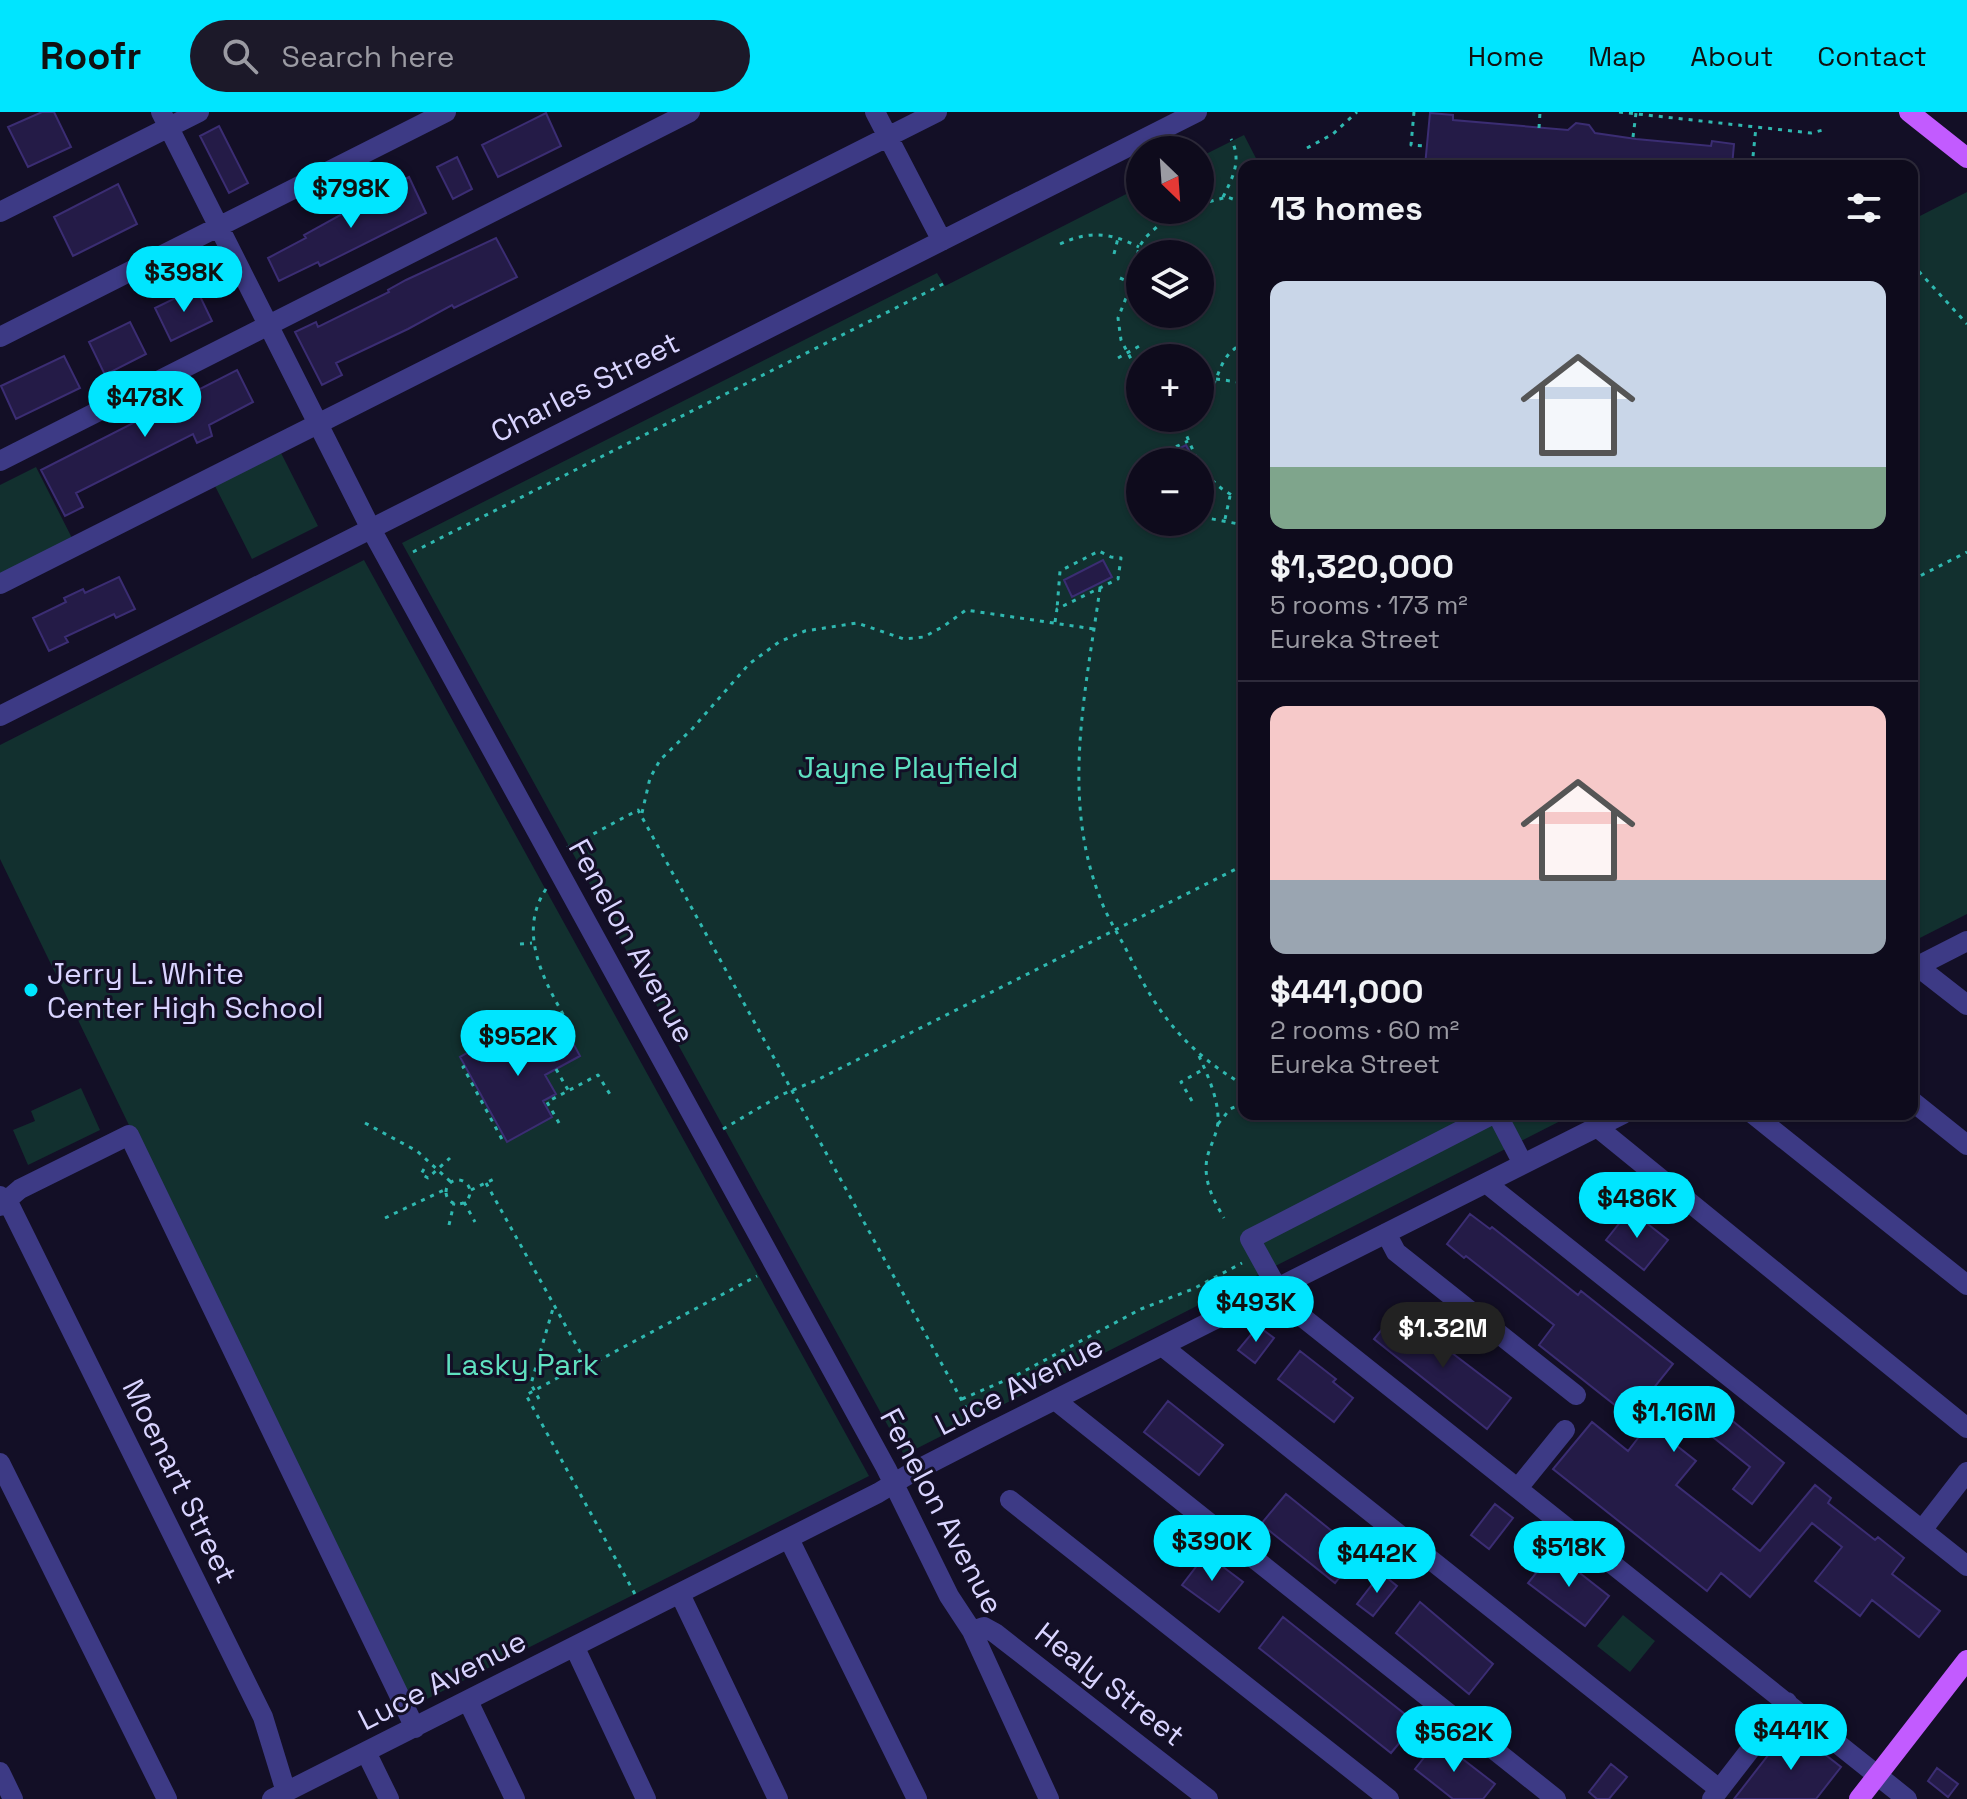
<!DOCTYPE html>
<meta charset="utf-8">
<style>
:root{--surface:#0e0b1c;--page:#1c1929;--text:#f1f3f6;--muted:#9b9ba3;--line:#2e2b3b;--accent:#00e5ff}
body{margin:0;font-family:"Space Grotesk",sans-serif;background:var(--page);color:var(--text);height:100vh;display:flex;flex-direction:column;font-size:30px;white-space:nowrap}
*{box-sizing:border-box;margin:0}
p{font-size:26px;color:var(--muted)}
.icon{flex:none;width:44px;height:44px;fill:none;stroke:currentColor;stroke-width:2;stroke-linecap:round;stroke-linejoin:round}
.map{position:relative;flex:1;overflow:hidden}
.details{position:absolute;left:1238px;top:48px;width:680px;height:960px;display:flex;flex-direction:column;background:var(--surface);border-radius:16px;box-shadow:0 2px 6px #0004,0 0 0 2px var(--line)}
.details>*{flex:none}
.needle{width:52px;rotate:155deg}
.controls{position:absolute;left:1126px;top:24px;display:grid;gap:16px}
.controls a{display:grid;place-items:center;width:88px;height:88px;border-radius:50%;background:var(--surface);box-shadow:0 2px 6px #0004,0 0 0 2px var(--line);font-size:40px}
.price{position:absolute;translate:-50% -68px;padding:0 18px;border-radius:28px;background:var(--accent);color:#111;font-size:26px;line-height:52px;filter:drop-shadow(0 2px 4px #0008)}
.price::after{content:'';position:absolute;left:50%;top:48px;width:24px;height:18px;margin-left:-12px;background:inherit;clip-path:polygon(0 0,100% 0,50% 100%)}
.price.selected{background:#222;color:#fff}
ul{padding:0;list-style:none}
li{display:grid;align-content:center;gap:16px;height:424px;padding:0 32px}
li+li{border-top:2px solid var(--line)}
li span{display:grid;place-items:center;height:248px;border-radius:16px;color:#555}
li>.icon{margin-inline-start:auto}
span .icon{width:144px;height:144px;fill:#fffc;stroke-width:1}
li b{font-size:34px}
h2{display:flex;justify-content:space-between;align-items:center;height:96px;padding:0 32px;font-size:34px}
header{display:flex;align-items:center;gap:48px;box-sizing:border-box;height:112px;padding:0 40px;background:var(--accent);color:#111}
header strong{font-size:38px}
nav{display:flex;gap:44px;margin-inline-start:auto;font-size:28px}
.search{width:560px;height:72px;background:var(--page);display:flex;align-items:center;gap:20px;box-sizing:border-box;padding:0 28px;border-radius:44px;color:var(--muted);font-size:30px}
.map>svg:first-child{display:block}
.green{fill:#12302f;fill-rule:evenodd}
.building{fill:#241b47;stroke:#3b2d73;stroke-width:2}
.lines{fill:none;stroke-linecap:round;stroke-linejoin:round}
.path{stroke:#2fb8b0;stroke-width:3;stroke-dasharray:4 6;stroke-linecap:butt}
.minor{stroke:#3d3a85;stroke-width:20}
.major{stroke:#c25bff;stroke-width:20}
.poi-dot{fill:#00e5ff;stroke:#130f26;stroke-width:3}
.labels{text-anchor:middle;dominant-baseline:central;stroke-width:6;stroke-linejoin:round;paint-order:stroke}
.street-label{font-size:30px;fill:#d9d4ff;stroke:#130f26}
.park-label{font-size:30px;fill:#5fe0c0;stroke:#130f26}
.poi-label{font-size:30px;fill:#d9d4ff;stroke:#130f26;text-anchor:start}
</style>
<header>
<strong>Roofr</strong>
<div class="search"><svg class="icon" aria-label="search" viewBox="0 0 24 24"><circle cx="10" cy="10" r="6"/><path d="M15 15l6 6"/></svg>Search here</div>
<nav><a>Home</a><a>Map</a><a>About</a><a>Contact</a></nav>
</header>
<div class="map">
<svg width="1967" height="1687" viewBox="0 0 1967 1687">
<rect width="100%" height="100%" fill="#130f26"/>
<path class="green" d="M1244 23 1260 54H1244V1002H1574L904 1343 402 431 937 161 945 174 1140 75V98H1200V45ZM1140 142H1200V202H1140ZM1140 246H1200V306H1140ZM1140 350H1200V410H1140Z
M1967 80V802L1912 830V108Z
M281 341 318 414 252 447 215 374Z
M36 355 73 428 0 466V373Z
M364 448 869 1364 411 1595 0 747V633Z
M81 976 100 1018 28 1053 13 1018 35 1009 31 999Z
M1623 1503 1655 1529 1630 1560 1597 1534Z"/>
<path class="building" d="M42 0H54L71 35 28 55 8 15Z
M546 1 561 34 498 65 482 33Z
M1430 1 1453 3V8L1568 18 1576 11 1589 13 1595 21 1636 27 1711 34 1712 29 1734 32 1732 54H1425Z
M219 14 248 71 229 81 200 24Z
M457 45 472 77 453 87 437 55Z
M409 65 426 101 320 154 318 150 279 169 268 146 306 126 304 123Z
M118 72 137 112 73 144 54 105Z
M496 126 517 165 454 196 452 193 408 217 336 251 342 263 322 273 295 220 316 210 318 215 389 180 388 178 406 168Z
M196 176 212 209 171 229 155 196Z
M130 210 146 242 105 263 89 230Z
M64 244 80 276 16 307 1 274Z
M237 258 253 290 209 313 212 324 197 331 193 322 76 381 83 395 65 404 41 358Z
M1186 333 1195 350H1180L1174 339Z
M1103 448 1112 465 1072 485 1064 468Z
M119 465 135 497 116 506 114 502 65 525 68 530 49 539 33 506 66 490 64 486 83 477 85 481Z
M519 916 530 935 565 916 580 944 545 963 556 982 543 989 552 1005 507 1030 460 945 505 920 506 923Z
M1630 1098 1668 1128 1644 1158 1606 1128Z
M1470 1102 1490 1117 1492 1115 1578 1183 1581 1179 1673 1252 1644 1288 1681 1318 1672 1330 1696 1349 1676 1373 1760 1439 1815 1373 1831 1386 1828 1391 1875 1428 1878 1425 1904 1446 1892 1462 1940 1499 1919 1525 1872 1488 1860 1504 1815 1469 1842 1435 1812 1411 1750 1485 1721 1461 1707 1479 1553 1357 1592 1310 1628 1339 1645 1317 1539 1233 1554 1213 1466 1144 1464 1146 1447 1132Z
M1397 1199 1511 1286 1487 1317 1374 1227Z
M1258 1214 1274 1226 1255 1251 1238 1238Z
M1300 1239 1336 1267 1333 1270 1353 1286 1334 1310 1278 1267Z
M1168 1289 1223 1333 1199 1363 1144 1320Z
M1718 1297 1784 1351 1752 1392 1733 1377 1750 1355 1703 1317Z
M1286 1382 1359 1441 1335 1471 1261 1412Z
M1495 1392 1513 1406 1489 1437 1471 1423Z
M1553 1440 1609 1484 1585 1514 1528 1471Z
M1206 1442 1243 1470 1219 1500 1182 1473Z
M1381 1461 1397 1474 1373 1504 1357 1492Z
M1420 1490 1493 1552 1469 1582 1396 1521Z
M1283 1505 1416 1611 1391 1641 1259 1536Z
M1790 1615 1841 1655 1816 1687H1734Z
M1438 1628 1495 1672 1483 1687H1453L1415 1657Z
M1611 1652 1627 1665 1609 1687H1597L1589 1680Z
M1937 1656 1958 1672 1948 1685 1928 1669Z"/>
<g class="lines">
<path class="path" d="M1414 0 1411 33 1427 34
M1619 0 1811 21 1823 18
M1539 16 1540 0
M1633 25 1636 1
M1307 36 1333 22 1357 0
M1752 54 1756 15
M1223 85C1233 65 1242 48 1231 27
M1200 92 1227 85 1244 91
M1912 93 1917 92
M1060 132C1090 118 1111 121 1139 135
M1114 142 1118 126
M1912 152 1967 212
M1120 166 1132 171
M1118 246 1143 232
M1140 264 1121 228 1118 206 1132 171 1139 135 1145 126 1163 109 1184 98
M1216 267 1238 270 1244 277
M1238 270 1244 258
M1200 287C1224 271 1213 246 1244 231
M1179 306 1198 350
M1152 311 1161 306
M1167 339 1188 329
M1200 352C1212 370 1223 381 1244 388
M1202 405 1244 413
M1225 407 1230 384
M413 440 945 171
M1912 468 1967 440
M1100 476C1086 578 1061 683 1099 783 1106 804 1119 823 1129 843 1157 902 1187 940 1244 973
M1055 510 1057 497 1118 467 1121 446 1111 445 1099 439 1060 459 1057 497
M642 701 650 666 660 648 693 616 749 552 779 530 805 519 857 511 904 527 924 525 944 514 966 498 1094 517
M567 736 638 698 972 1307
M546 777C518 819 542 865 564 904
M520 832 532 831
M1199 944C1208 964 1219 988 1218 1010 1217 1022 1210 1034 1207 1046 1203 1069 1213 1087 1224 1106
M465 954 463 955 504 1031
M556 957 568 978
M1192 989 1181 970 1204 957
M1328 1002 1385 1005 1420 1002
M1560 1002 1564 1010
M365 1011 417 1039 451 1070
M559 1011 547 990 598 963 611 984
M1218 1012 1230 997 1244 991
M723 1017 781 983 817 968 1244 753
M424 1057 421 1062 428 1066 450 1046
M446 1080a12 12 0 1 1 24 0a12 12 0 1 1-24 0Z
M486 1071 588 1254 757 1164
M471 1078 496 1066
M464 1090 475 1110
M385 1106 446 1077
M449 1113 454 1091
M585 1251 526 1283 636 1484
M539 1287 531 1272 554 1193
M962 1287 1013 1265 1141 1197 1193 1177 1242 1151"/>
<path class="minor" d="M161 0 371 417 886 1356 949 1484 972 1519 1049 1687
M875 0 942 129
M0 100 199 0
M0 225 446 0
M0 349 690 0
M0 472 937 0
M0 604 1197 0
M1917 854 1967 893
M1912 857 1967 829
M1912 989 1967 1033
M1493 1002 1250 1127 1286 1192 1907 1687
M1497 1002 1523 1052
M1753 1002 1967 1173
M1597 1015 1967 1316
M1486 1071 1967 1454
M0 1084 8 1090 263 1605 286 1680
M0 1094 20 1077 129 1023 415 1616
M1386 1121 1396 1140 1576 1283
M1162 1234 1719 1677
M1055 1288 1556 1687
M0 1351 167 1687
M1518 1376 1565 1318
M1010 1388 1389 1687
M1922 1418 1967 1360
M789 1427 917 1687
M680 1482 778 1687
M972 1519 984 1515 995 1521 1208 1687
M575 1536 646 1687
M468 1589 515 1687
M366 1640 389 1687
M0 1660 13 1687
M272 1687 878 1381 911 1361 983 1324 1623 1002
M1712 1687 1787 1590"/>
<path class="major" d="M1909 0 1967 46
M1859 1687 1967 1548"/>
</g>
<circle class="poi-dot" cx="31" cy="878" r="8"/>
<g class="labels">
<g class="street-label">
<text transform="translate(585 275) rotate(-27)">Charles Street</text>
<text transform="translate(632 829) rotate(61)">Fenelon Avenue</text>
<text transform="translate(1019 1273) rotate(-27)">Luce Avenue</text>
<text transform="translate(180 1369) rotate(64)">Moenart Street</text>
<text transform="translate(942 1399) rotate(62)">Fenelon Avenue</text>
<text transform="translate(442 1568) rotate(-27)">Luce Avenue</text>
<text transform="translate(1110 1572) rotate(38)">Healy Street</text>
</g>
<g class="park-label">
<text x="908" y="655">Jayne Playfield</text>
<text x="522" y="1252">Lasky Park</text>
</g>
<g class="poi-label">
<text x="47" y="861">Jerry L. White<tspan x="47" dy="34">Center High School</tspan></text>
</g>
</g>
</svg>
<div class="controls">
<a><svg class="needle" viewBox="-14 -14 28 28"><path d="M0-13l5 13h-10z" fill="#e53935"/><path d="M0 13l5-13h-10z" fill="#9b9ba3"/></svg></a>
<a><svg class="icon" aria-label="layers" viewBox="0 0 24 24"><path d="M12 4l9 5-9 5-9-5zM3 14l9 5 9-5"/></svg></a>
<a>+</a>
<a>−</a>
</div>
<b class="price" style="left:351px;top:118px">$798K</b>
<b class="price" style="left:184px;top:202px">$398K</b>
<b class="price" style="left:145px;top:327px">$478K</b>
<b class="price" style="left:518px;top:966px">$952K</b>
<b class="price" style="left:1637px;top:1128px">$486K</b>
<b class="price" style="left:1256px;top:1232px">$493K</b>
<b class="price selected" style="left:1443px;top:1258px">$1.32M</b>
<b class="price" style="left:1674px;top:1342px">$1.16M</b>
<b class="price" style="left:1212px;top:1471px">$390K</b>
<b class="price" style="left:1569px;top:1477px">$518K</b>
<b class="price" style="left:1377px;top:1483px">$442K</b>
<b class="price" style="left:1791px;top:1660px">$441K</b>
<b class="price" style="left:1454px;top:1662px">$562K</b>
<section class="details">
<h2>13 homes<svg class="icon" aria-label="filters" viewBox="0 0 24 24"><path d="M4 7h16M4 17h16"/><circle cx="9" cy="7" r="2"/><circle cx="15" cy="17" r="2"/></svg></h2>
<ul>
<li><span style="background:linear-gradient(#c9d6e8 75%,#7fa58c 0)"><svg class="icon" aria-label="home" viewBox="0 0 24 24"><path d="M3 11l9-7 9 7M6 9v11h12V9"/></svg></span><div><b>$1,320,000</b><p>5 rooms · 173 m²</p><p>Eureka Street</p></div></li>
<li><span style="background:linear-gradient(#f6c9c9 70%,#9aa5b1 0)"><svg class="icon" aria-label="home" viewBox="0 0 24 24"><path d="M3 11l9-7 9 7M6 9v11h12V9"/></svg></span><div><b>$441,000</b><p>2 rooms · 60 m²</p><p>Eureka Street</p></div></li>
</ul>
</section>
</div>
